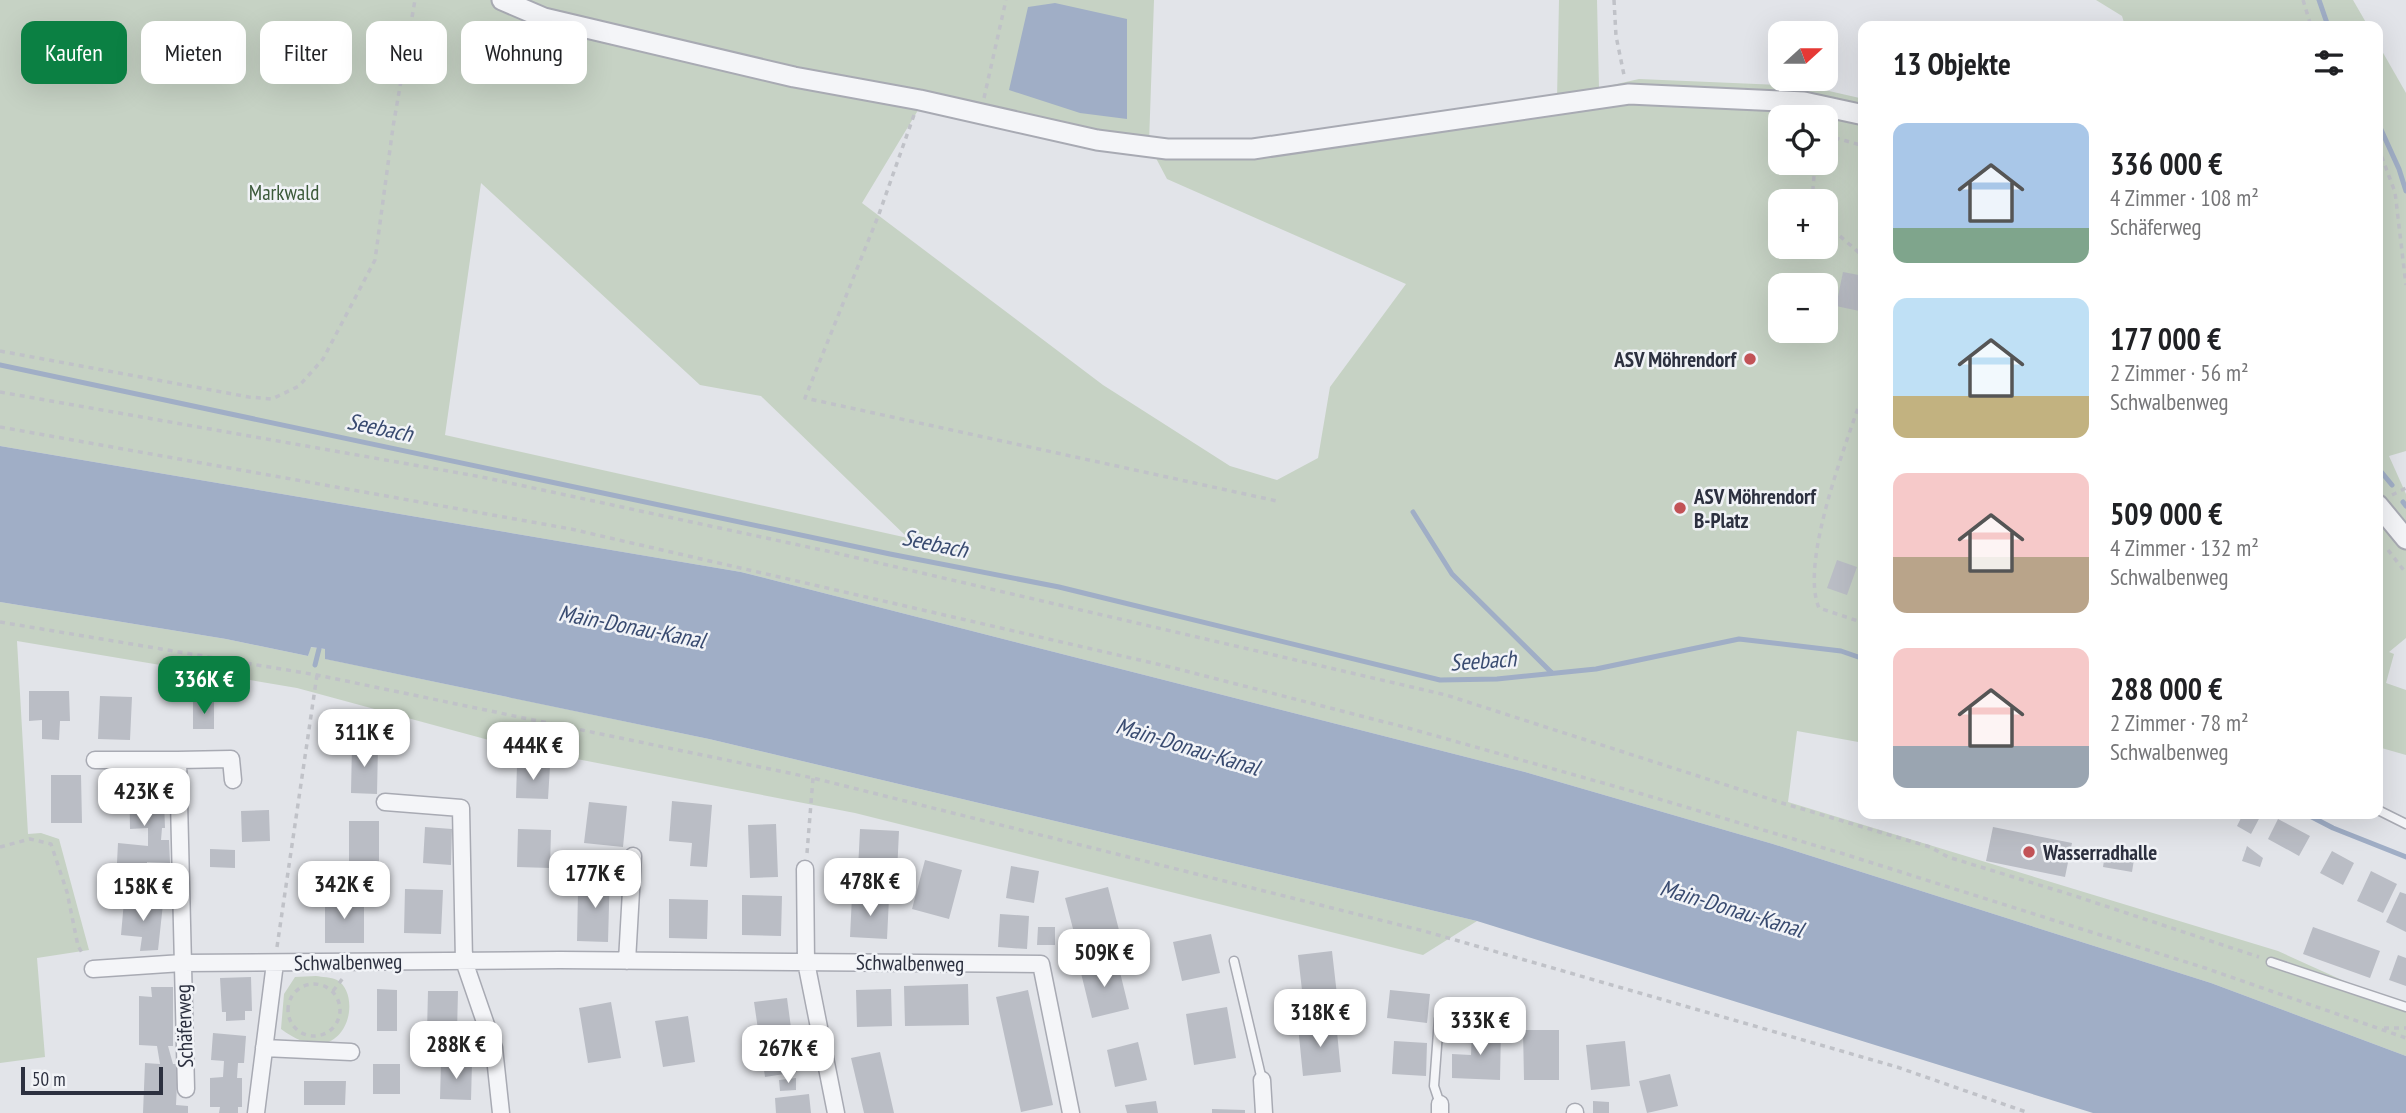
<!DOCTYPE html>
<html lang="de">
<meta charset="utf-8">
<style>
:root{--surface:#fff;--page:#f2f2f2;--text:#202124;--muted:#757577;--accent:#0b8043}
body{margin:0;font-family:"PT Sans Narrow",sans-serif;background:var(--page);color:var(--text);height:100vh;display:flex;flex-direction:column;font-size:26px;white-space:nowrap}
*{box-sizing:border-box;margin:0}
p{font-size:23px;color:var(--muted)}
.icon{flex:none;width:38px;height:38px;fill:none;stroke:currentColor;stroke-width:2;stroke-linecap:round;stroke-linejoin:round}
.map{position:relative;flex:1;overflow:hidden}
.panel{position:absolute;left:1858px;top:21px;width:525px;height:798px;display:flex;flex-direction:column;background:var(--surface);border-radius:14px;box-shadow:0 7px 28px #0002}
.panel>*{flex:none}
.banner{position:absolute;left:21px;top:21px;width:665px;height:63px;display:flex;gap:14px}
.needle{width:46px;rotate:69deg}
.buttons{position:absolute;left:1768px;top:21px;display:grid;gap:14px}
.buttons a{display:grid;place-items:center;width:70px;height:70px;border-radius:14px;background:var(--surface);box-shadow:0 7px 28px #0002;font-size:35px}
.scale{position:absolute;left:21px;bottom:18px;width:142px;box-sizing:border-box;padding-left:7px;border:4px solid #2c303f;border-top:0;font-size:19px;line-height:24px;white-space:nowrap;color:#2c303f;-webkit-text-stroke:5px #f1f3f7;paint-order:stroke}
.price{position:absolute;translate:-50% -60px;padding:0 16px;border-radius:14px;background:#fff;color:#222;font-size:23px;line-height:46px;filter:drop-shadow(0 2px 4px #0008)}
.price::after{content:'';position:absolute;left:50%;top:42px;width:21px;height:16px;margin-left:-10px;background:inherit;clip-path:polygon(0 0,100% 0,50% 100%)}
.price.selected{background:var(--accent);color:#fff}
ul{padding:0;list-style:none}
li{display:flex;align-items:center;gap:21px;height:175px;padding:0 35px}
li span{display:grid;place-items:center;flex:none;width:196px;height:140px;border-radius:14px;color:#555}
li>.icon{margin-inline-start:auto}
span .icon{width:84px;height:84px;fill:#fffc;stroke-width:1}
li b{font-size:30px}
h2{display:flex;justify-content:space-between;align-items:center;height:84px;padding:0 35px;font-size:30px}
.chip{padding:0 24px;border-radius:14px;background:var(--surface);box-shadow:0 7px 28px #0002;font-size:24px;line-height:63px}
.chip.selected{background:var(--accent);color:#fff}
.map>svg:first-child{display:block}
.green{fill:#c6d2c4;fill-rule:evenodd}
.water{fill:#a0aec6}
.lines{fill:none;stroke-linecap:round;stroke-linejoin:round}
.stream{stroke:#a0aec6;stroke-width:5}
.building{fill:#babdc5}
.service-casing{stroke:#a8aab3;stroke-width:11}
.minor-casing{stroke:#a8aab3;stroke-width:19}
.tertiary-casing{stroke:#a8aab3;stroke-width:23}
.path{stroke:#c0c2c8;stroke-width:3.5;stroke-dasharray:5 5;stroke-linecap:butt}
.service{stroke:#f4f5f8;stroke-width:8}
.minor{stroke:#f4f5f8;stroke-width:16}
.tertiary{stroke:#f4f5f8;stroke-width:19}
.poi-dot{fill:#c25357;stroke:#f1f3f7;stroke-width:2.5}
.labels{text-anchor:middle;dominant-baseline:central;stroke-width:5;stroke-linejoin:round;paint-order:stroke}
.park-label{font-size:21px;fill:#3c5a3a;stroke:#f1f3f7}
.poi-label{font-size:21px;font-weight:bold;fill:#2c303f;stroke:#f1f3f7;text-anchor:start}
.street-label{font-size:21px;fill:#2c303f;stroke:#f1f3f7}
.water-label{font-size:23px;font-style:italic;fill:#394b70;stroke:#f1f3f7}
</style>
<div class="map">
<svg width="2406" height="1113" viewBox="0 0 2406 1113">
<rect width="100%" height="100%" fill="#e2e4e9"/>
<path class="green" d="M0 0H1154L1149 143 1284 137 1557 99 1559 0H1597L1599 88 1639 79 1807 86 1864 99V743L1797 731 1788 802 2278 951 2406 1009V1056L2211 983 1773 844 1525 772 741 572 0 446ZM926 97 1148 143 1167 179 1406 284 1330 387 1318 458 1277 480 1230 466 1103 385 862 203ZM1780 117H1825V163H1780ZM481 183 700 385 761 396 908 538 445 435ZM1780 201H1825V247H1780ZM1780 285H1825V331H1780Z
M2096 0H2353L2368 26H2125L2122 16Z
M2378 44 2406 93V451L2389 456 2406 494V638L2389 652 2394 654 2386 683 2406 690V755L2378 747Z
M0 602 226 639 308 656 310 647 325 649 326 659 709 739 1477 921 1423 955 855 813 515 747 297 688 17 641 28 834 41 833 59 839 89 950 37 958 45 1057 0 1063Z
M316 976C322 977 331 977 337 980 365 996 345 1077 281 1029L284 994 295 977Z"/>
<path class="water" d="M1055 3 1127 19V119L1080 113 1009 90 1028 7Z
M0 446 741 572 1525 772 1773 844 2211 983 2406 1056V1113H2093L1477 921 709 739 325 659V649L311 647 308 656 226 639 0 602Z"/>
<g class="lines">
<path class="stream" d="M2319 0 2328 26
M2378 123 2399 169 2406 191
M0 365 890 554 1059 587 1440 680 1497 679 1596 669 1739 639 1841 651 1864 659
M2378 468 2392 485
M2403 502 2406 506
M1413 512 1452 574 1552 673
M315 665 319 649
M2306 814 2333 828 2406 857"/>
</g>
<path class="building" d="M1843 272 1864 276V312L1836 306Z
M1837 560 1857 567 1847 595 1827 588Z
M29 691H69L70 721H60L59 740 42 739V720L29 721Z
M100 696 132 697 130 740 98 739Z
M193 702H214V729H193Z
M352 745 378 746 377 794 351 793Z
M517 765 550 766 548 799 516 798Z
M163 772 165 828H162L161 840H169L170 863 147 862 146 884 116 882 118 843 148 846V828L130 829 129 773Z
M51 775H81L82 823H51Z
M672 801 712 805 707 867 690 866 692 843 669 841Z
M589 802 627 806 623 847 584 843Z
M269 810 270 841 242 842 241 811Z
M2243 814 2261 815 2251 834 2237 826Z
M2278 819 2310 836 2299 856 2268 839Z
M349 821H379V864L349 863Z
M776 824 778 877 750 878 748 825Z
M425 827 452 829 451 865 423 863Z
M1993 827 2072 843 2065 877 1986 861Z
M518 829 551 830 550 868 517 867Z
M860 829 899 831 897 873 858 870Z
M2247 846 2263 858 2260 867 2242 861Z
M2106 848 2135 853 2132 872 2103 867Z
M210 849 235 850V868L210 867Z
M2332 851 2354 863 2343 885 2320 873Z
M925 860 962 870 949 919 912 909Z
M1011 866 1039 871 1034 903 1006 898Z
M595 869H610L608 942 577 941 578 891H594Z
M2371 871 2397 884 2383 913 2357 901Z
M1108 887 1121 938 1078 948 1065 898Z
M405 889 443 890 441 934 404 933Z
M2400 892 2406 894V932L2386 922Z
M742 895 782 896 781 936 742 935Z
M852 896 889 898 887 939 850 937Z
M325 898 364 899V943H325Z
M669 899 708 900 707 939 669 938Z
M124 901 163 904 158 950 140 951 142 937 121 935Z
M1000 914 1029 916 1027 949 998 947Z
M1038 927H1055V945H1037Z
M2313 927 2380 951 2370 978 2303 954Z
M1211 934 1220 973 1182 981 1173 942Z
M1332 951 1337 995 1303 999 1298 955Z
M2398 955 2406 958V986L2389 980Z
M1117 960 1129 1009 1092 1018 1080 969Z
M251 977 252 1011H245V1020L226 1021V1012H222L220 978Z
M968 984 969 1025 905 1026 904 986Z
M151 987H173V1046H168L173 1064H178L176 1105 188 1106V1113H143L145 1063 160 1064 157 1046 139 1045V996L152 997Z
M377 989 397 990V1031H377Z
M891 989 892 1026 857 1027 856 990Z
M1028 990 1053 1105 1021 1112 996 997Z
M1390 990 1430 994 1427 1023 1387 1018Z
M428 991H458L457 1033 427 1032Z
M787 998 797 1072 765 1077 754 1002Z
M611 1002 621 1058 588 1063 579 1008Z
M1227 1007 1236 1058 1194 1065 1186 1014Z
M688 1016 695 1062 663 1067 655 1021Z
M1336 1022 1341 1072 1303 1076 1298 1026Z
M1472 1028 1501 1029 1500 1080 1452 1078V1054L1471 1055Z
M1523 1030H1559V1080H1524Z
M213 1033 246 1036 244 1063H238L237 1078H242V1107H238V1113H219L220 1107H210V1078L223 1077 224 1061 211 1060Z
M438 1040 465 1041 467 1051 438 1052Z
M1394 1041 1427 1043 1426 1076 1392 1074Z
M1625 1041 1630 1086 1591 1090 1586 1045Z
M1138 1042 1147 1080 1115 1087 1107 1050Z
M880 1052 894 1113H864L851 1058Z
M441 1062 472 1063 471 1100 440 1099Z
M373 1064H400V1094H373Z
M1670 1074 1678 1106 1647 1113 1639 1081Z
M796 1078V1090L780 1091 779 1080Z
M304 1081H346L345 1105H304Z
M809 1094 811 1113H776L775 1098Z
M1156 1101 1158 1113H1127L1125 1105Z
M1593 1101 1609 1102V1113H1593Z
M1212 1109 1245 1110V1113H1212Z"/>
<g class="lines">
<g class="service-casing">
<path id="service" d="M2378 810 2406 824
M1234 961 1262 1080
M2271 962 2406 1007
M1439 1019 1434 1086 1440 1104"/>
</g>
<g class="minor-casing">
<path id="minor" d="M95 760H178L186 1089
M178 760 231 759 233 780
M385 802 461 808 464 961 494 1048 501 1113
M805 869 806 962 836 1113
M627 961 633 856
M93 969 182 963 560 960 1041 964 1071 1113
M264 1048 351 1052
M1262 1080 1264 1113
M1575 1112V1113
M256 1113 275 963
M1440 1113V1104"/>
</g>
<g class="tertiary-casing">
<path id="tertiary" d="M502 0 544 18 794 77 920 100 1097 140 1167 149H1253L1629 94 1804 102 1864 115
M2378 505 2406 539"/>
</g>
<path class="path" d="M1614 0 1616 36 1624 75
M2303 0 2311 26
M984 98 1006 0
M914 115 879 214 805 398 1277 501
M1825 135 1864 146
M2378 147 2395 192 2406 285
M1812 201 1815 163
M1825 223 1864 257
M0 351 249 397 272 399 299 386 323 359 375 260 393 127 415 0
M1864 390C1848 440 1799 561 1819 608L1864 623
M0 392 482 477 836 553 1446 695 1782 803 1930 847 1948 857 2072 895 2259 957
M0 427 571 529 1170 667 1408 728 1642 794 1844 854 2205 968 2406 1038
M2392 495 2406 488
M2388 550 2406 573
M0 622 317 675 813 778 1424 931 1897 1067 2029 1113
M0 847 30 839 51 844 67 892 78 946 84 956
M807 853 813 778
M277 947 317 675
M288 1010a26 26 0 1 1 52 0a26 26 0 1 1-52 0Z
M333 991 343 978
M2384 1028H2406"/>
<use href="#service" class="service"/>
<use href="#minor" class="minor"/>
<use href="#tertiary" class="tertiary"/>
</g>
<g class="poi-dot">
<circle cx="1750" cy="359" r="7"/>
<circle cx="1680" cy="508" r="7"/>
<circle cx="2029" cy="852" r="7"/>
</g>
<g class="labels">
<g class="park-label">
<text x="284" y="192">Markwald</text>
</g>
<g class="poi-label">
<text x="1736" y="359" text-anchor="end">ASV Möhrendorf</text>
<text x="1694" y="496">ASV Möhrendorf<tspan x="1694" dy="24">B-Platz</tspan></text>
<text x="2043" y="852">Wasserradhalle</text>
</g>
<g class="street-label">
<text transform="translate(348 962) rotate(-1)">Schwalbenweg</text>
<text transform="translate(910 963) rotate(1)">Schwalbenweg</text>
<text transform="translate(184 1026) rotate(-92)">Schäferweg</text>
</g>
<g class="water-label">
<text transform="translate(380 427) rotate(12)">Seebach</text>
<text transform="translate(935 543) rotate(12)">Seebach</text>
<text transform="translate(632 626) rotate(11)">Main-Donau-Kanal</text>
<text transform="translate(1483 660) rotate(-4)">Seebach</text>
<text transform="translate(1188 746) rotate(17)">Main-Donau-Kanal</text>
<text transform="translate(1732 908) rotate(17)">Main-Donau-Kanal</text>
</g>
</g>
</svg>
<div class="buttons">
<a><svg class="needle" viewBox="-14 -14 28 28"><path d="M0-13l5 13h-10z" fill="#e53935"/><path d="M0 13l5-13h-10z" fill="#757577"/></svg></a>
<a><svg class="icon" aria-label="locate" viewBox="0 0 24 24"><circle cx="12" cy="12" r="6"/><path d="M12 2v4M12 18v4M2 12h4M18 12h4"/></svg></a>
<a>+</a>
<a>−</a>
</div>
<div class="scale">50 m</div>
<b class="price selected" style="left:204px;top:716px">336K €</b>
<b class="price" style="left:364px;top:769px">311K €</b>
<b class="price" style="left:533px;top:782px">444K €</b>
<b class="price" style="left:144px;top:828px">423K €</b>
<b class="price" style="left:595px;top:910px">177K €</b>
<b class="price" style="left:870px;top:918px">478K €</b>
<b class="price" style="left:344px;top:921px">342K €</b>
<b class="price" style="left:143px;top:923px">158K €</b>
<b class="price" style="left:1104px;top:989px">509K €</b>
<b class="price" style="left:1320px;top:1049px">318K €</b>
<b class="price" style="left:1480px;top:1057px">333K €</b>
<b class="price" style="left:456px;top:1081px">288K €</b>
<b class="price" style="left:788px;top:1085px">267K €</b>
<div class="banner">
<a class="chip selected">Kaufen</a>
<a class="chip">Mieten</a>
<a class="chip">Filter</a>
<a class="chip">Neu</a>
<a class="chip">Wohnung</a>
</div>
<section class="panel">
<h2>13 Objekte<svg class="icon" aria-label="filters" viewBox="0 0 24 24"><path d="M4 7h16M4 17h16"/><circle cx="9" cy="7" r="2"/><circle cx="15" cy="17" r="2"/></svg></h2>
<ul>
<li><span style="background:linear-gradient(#a9c7e8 75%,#7fa58c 0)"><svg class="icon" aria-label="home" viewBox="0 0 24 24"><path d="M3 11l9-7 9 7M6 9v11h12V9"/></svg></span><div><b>336 000 €</b><p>4 Zimmer · 108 m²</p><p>Schäferweg</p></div></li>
<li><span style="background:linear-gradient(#bfe0f5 70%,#c2b280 0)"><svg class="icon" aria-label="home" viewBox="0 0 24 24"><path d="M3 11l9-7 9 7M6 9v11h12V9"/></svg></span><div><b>177 000 €</b><p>2 Zimmer · 56 m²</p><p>Schwalbenweg</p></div></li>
<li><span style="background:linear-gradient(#f6c9c9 60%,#b9a48a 0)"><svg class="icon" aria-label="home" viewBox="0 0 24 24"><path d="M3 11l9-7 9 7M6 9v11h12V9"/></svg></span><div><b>509 000 €</b><p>4 Zimmer · 132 m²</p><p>Schwalbenweg</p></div></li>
<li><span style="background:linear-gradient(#f6c9c9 70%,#9aa5b1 0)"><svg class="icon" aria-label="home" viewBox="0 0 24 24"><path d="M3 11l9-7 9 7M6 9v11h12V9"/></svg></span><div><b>288 000 €</b><p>2 Zimmer · 78 m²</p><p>Schwalbenweg</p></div></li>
</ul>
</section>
</div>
